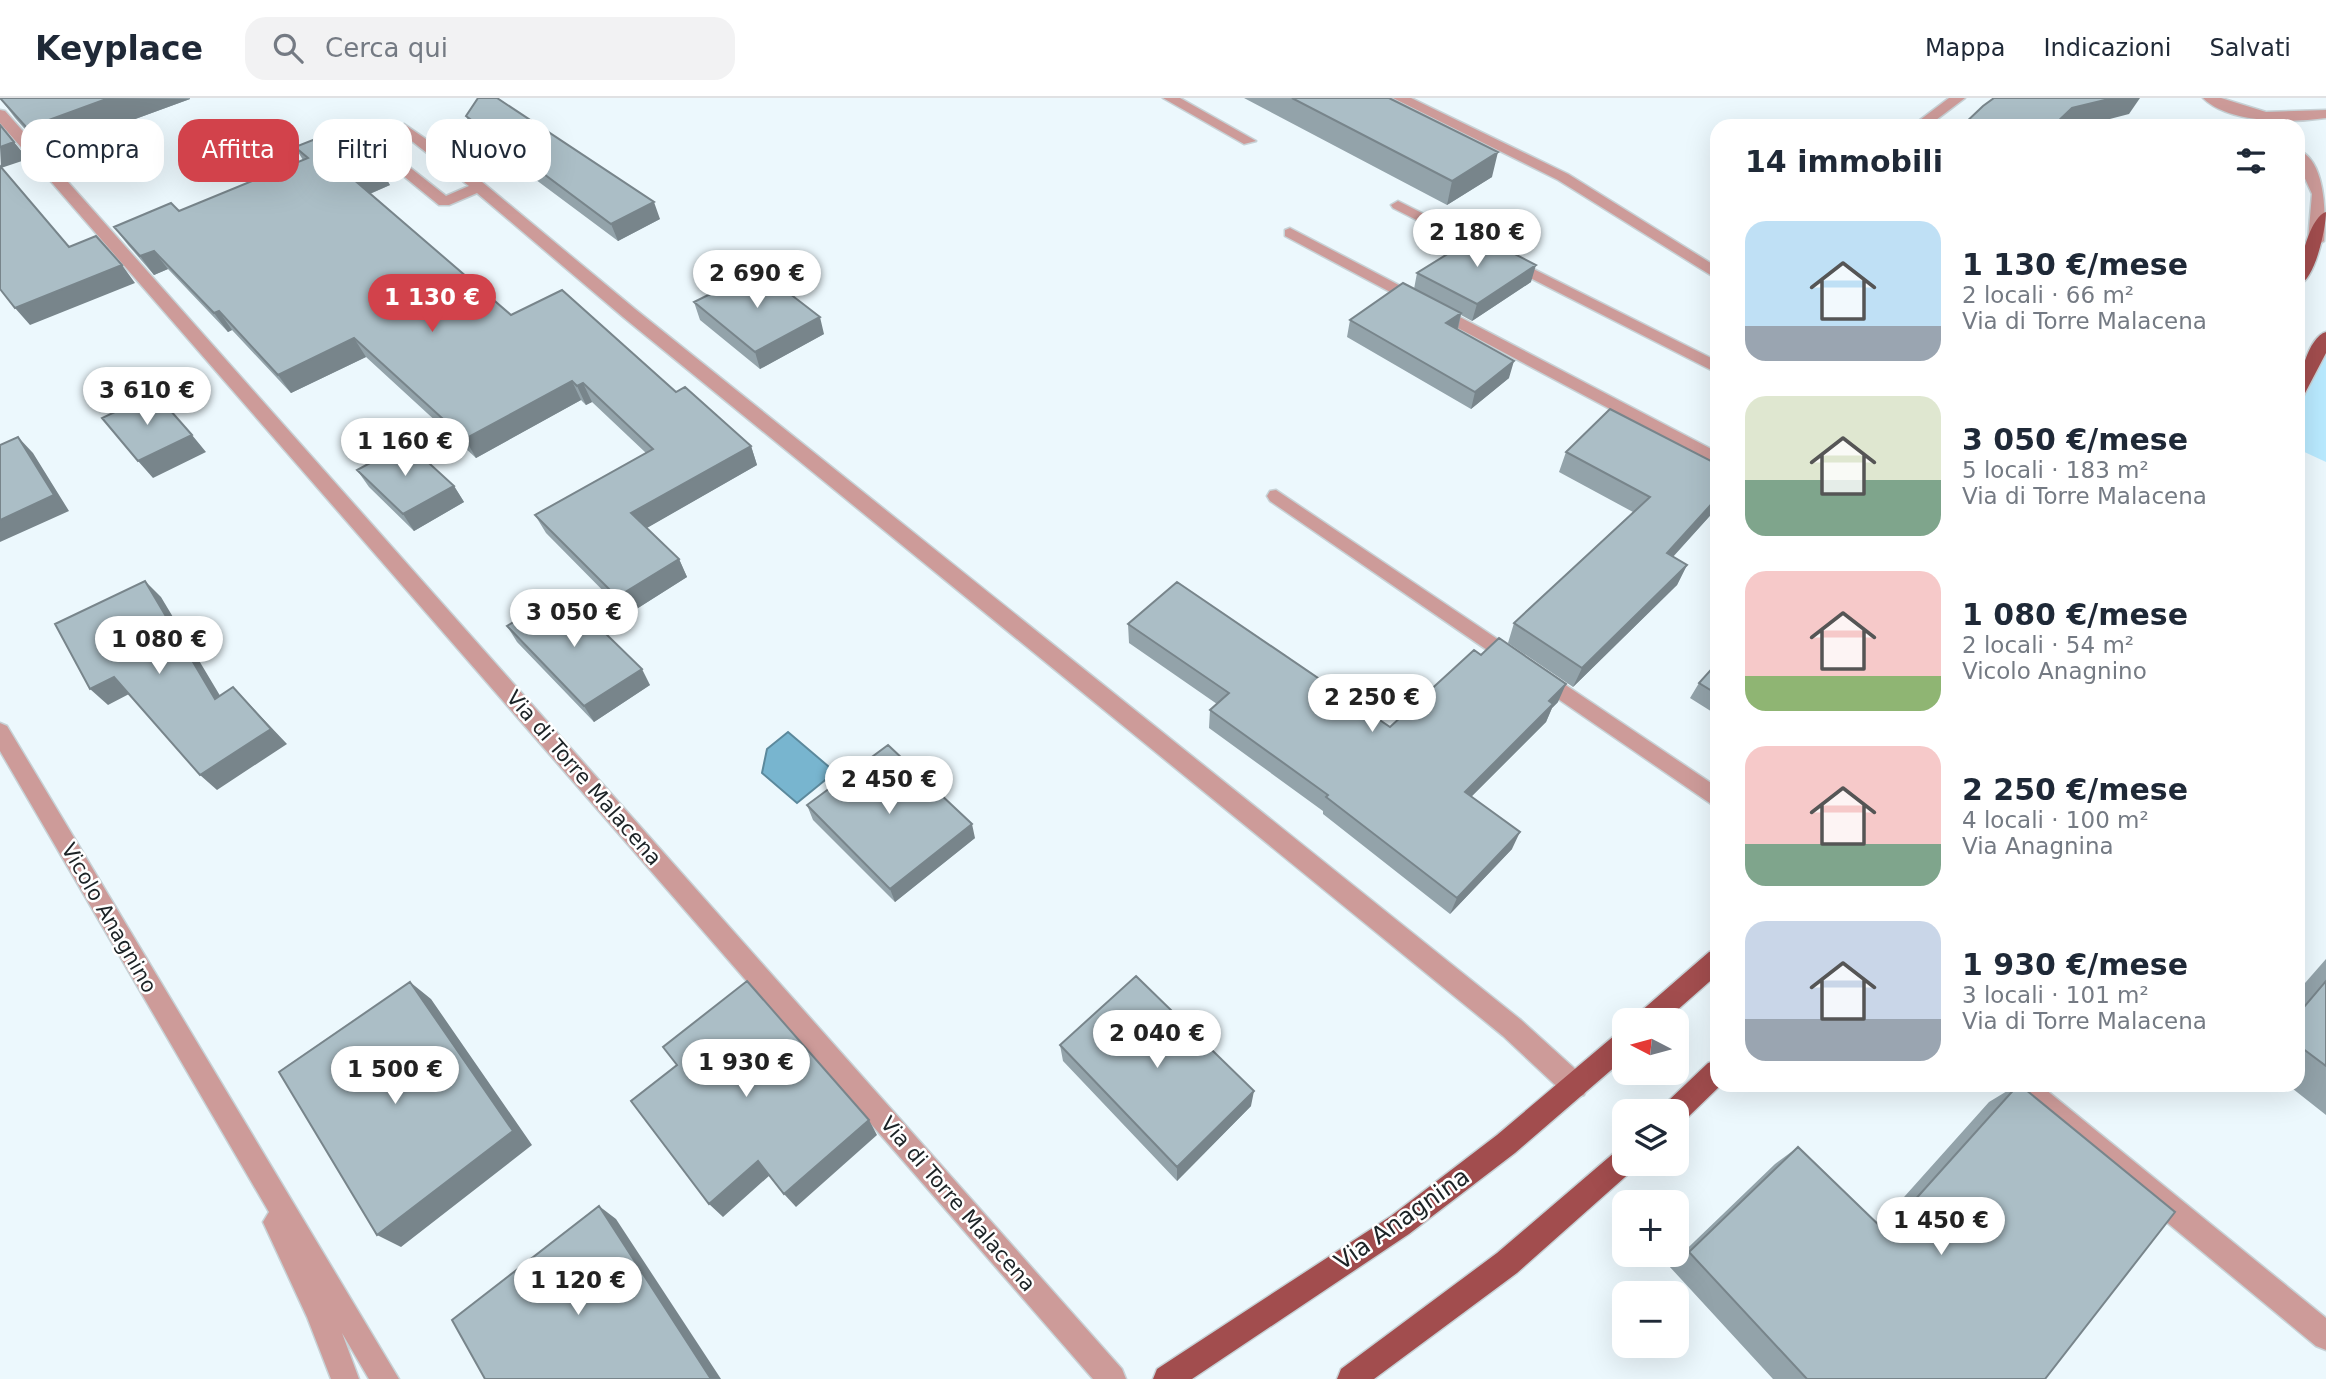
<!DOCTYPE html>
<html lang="it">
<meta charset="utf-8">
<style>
:root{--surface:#fff;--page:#f2f2f3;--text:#1f2937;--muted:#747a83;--line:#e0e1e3;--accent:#d2424b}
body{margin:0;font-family:"DejaVu Sans",sans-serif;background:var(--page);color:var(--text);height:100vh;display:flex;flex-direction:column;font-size:26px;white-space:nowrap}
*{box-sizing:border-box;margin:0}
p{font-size:23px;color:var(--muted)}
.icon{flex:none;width:38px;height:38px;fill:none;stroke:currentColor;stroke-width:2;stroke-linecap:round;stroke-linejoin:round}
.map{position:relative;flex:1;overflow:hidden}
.side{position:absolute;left:1710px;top:21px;width:595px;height:973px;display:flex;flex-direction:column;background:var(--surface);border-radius:21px;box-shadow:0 7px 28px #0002}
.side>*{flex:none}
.banner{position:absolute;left:21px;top:21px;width:665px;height:63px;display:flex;gap:14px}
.needle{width:46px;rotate:276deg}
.controls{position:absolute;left:1612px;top:910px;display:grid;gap:14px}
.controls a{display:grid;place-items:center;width:77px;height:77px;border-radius:14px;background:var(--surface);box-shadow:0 7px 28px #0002;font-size:35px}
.price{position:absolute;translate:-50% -60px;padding:0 16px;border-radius:24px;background:#fff;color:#222;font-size:23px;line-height:46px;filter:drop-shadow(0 2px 4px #0008)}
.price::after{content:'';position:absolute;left:50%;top:42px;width:21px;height:16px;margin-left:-10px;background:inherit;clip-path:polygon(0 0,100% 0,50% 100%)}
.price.active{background:var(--accent);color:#fff}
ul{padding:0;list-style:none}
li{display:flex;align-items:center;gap:21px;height:175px;padding:0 35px}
li span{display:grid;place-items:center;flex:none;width:196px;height:140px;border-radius:21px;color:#555}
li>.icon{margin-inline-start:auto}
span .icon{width:84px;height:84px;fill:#fffc;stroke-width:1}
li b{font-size:30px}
h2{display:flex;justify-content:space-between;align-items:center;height:84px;padding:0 35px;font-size:30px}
.tag{padding:0 24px;border-radius:21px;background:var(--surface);box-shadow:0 7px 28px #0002;font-size:24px;line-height:63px}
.tag.active{background:var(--accent);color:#fff}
header{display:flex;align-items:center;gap:42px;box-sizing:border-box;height:98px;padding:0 35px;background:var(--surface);border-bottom:2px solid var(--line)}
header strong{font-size:33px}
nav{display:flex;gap:38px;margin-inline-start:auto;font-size:24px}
.search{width:490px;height:63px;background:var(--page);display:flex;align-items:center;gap:18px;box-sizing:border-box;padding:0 24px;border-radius:21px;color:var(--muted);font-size:26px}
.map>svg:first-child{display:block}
.green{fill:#b9eaff}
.water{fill:#78b5cf;stroke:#5c899c;stroke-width:2}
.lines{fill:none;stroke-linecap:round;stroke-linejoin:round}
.minor-casing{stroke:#c7d2d6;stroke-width:3}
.major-casing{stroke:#c7d2d6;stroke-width:3}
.minor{fill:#cd9b99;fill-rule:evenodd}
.major{fill:#a24d4e;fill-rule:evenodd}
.wall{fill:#93a3aa}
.shaded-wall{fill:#78858b}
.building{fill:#abbec6;stroke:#78858b;stroke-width:2}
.labels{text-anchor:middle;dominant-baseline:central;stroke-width:5;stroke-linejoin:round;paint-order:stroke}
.street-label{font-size:21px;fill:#1c2326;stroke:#fff}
.near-street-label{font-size:24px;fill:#1c2326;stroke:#fff}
</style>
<header>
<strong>Keyplace</strong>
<div class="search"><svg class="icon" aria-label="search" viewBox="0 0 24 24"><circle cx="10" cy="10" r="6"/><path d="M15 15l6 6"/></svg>Cerca qui</div>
<nav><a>Mappa</a><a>Indicazioni</a><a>Salvati</a></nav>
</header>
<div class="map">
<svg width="2326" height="1281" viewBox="0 0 2326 1281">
<rect width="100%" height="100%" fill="#ecf8fd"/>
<path class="green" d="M2326 239V364L2298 351V294Z"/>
<path class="water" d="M788 634 835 674 797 705 762 675 767 651Z"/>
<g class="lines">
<g class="minor-casing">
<path id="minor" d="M1163 0H1180L1256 43 1244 46Z
M1393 0H1411L1568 76 1717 169V181L1558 82Z
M1949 0H1965L1928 28H1912Z
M2203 0H2221L2266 14 2326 12V20C2292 25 2229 26 2203 0Z
M0 12 5 13 1122 1271 1126 1281H1093L0 25Z
M404 26 452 59 635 211 1521 922 1584 979 1588 988 1584 997 1575 1000 1566 997 1503 938 623 219 477 95 449 107H439L362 44 374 41 446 98 469 88 399 33 397 30Z
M2298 52C2326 62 2326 117 2324 143L2316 148 2308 143 2312 96 2298 65Z
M1398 103 1717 263V275L1393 110 1391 107Z
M1290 130 1717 354V368L1285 138V132Z
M1276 392 1717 689V710L1270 403 1267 398 1270 393Z
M0 625 7 628 399 1281H369L342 1235 359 1281H331L307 1219 263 1124 269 1114 0 653Z
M2008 987H2040L2326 1220V1252L2316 1248 2012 996Z"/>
</g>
<g class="major-casing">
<path id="major" d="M2326 114C2326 130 2315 183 2298 187 2298 170 2309 119 2326 114Z
M2326 234V255L2304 297 2298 299C2298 282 2308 239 2326 234Z
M1717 851V877L1666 922H1637L1640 914 1709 854Z
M1624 933V961L1515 1055 1409 1136 1192 1281H1153L1157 1271 1391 1118 1497 1037 1615 937Z
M1717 962V987H1721L1685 1022 1676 1025V1013H1663L1667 1004 1708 965Z
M1624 1050V1066H1636L1633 1072 1517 1175 1374 1281H1337L1341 1271 1497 1155 1615 1054Z"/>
</g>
<use href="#minor" class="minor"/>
<use href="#major" class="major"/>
</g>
<path class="wall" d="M0 0H190V1L45 54 15 20Z
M1244 0H1389L1492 79 1447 107Z
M466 18 660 121 618 143 473 35Z
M295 49 390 87 370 96 511 217 676 294 751 348 757 367 646 430 679 461 687 479 627 517 546 435 535 417 646 355 592 304 586 307 581 302 476 360 366 259 291 295 232 232 228 234 168 171 154 177 128 147 114 129 179 113 303 62Z
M1417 175 1531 184 1472 223 1461 217 1458 232 1509 280 1471 311 1347 239 1350 222 1414 191Z
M694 204 824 236 760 271 700 222Z
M1566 354 1717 366V410L1673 459 1687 467 1677 487 1573 589 1508 545 1514 525 1633 414 1559 374Z
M357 372 454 388 464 404 414 433 369 389Z
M1128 526 1390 629 1558 604 1552 610 1546 624 1471 699 1512 751 1450 816 1323 716V713L1209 630 1210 612 1217 606 1129 545Z
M507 528 650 587 594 624 517 544Z
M1717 565V617L1690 600 1699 585Z
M807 707 975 740 895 804 813 722Z
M2326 861V1017L2288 987H2298V893Z
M1060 947 1251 1008 1177 1083 1063 963Z
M2017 987H2020L2045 1281H1773L1669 1168 1775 1066 1798 1049 1879 1127 1989 1004Z"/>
<path class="shaded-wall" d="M109 0 190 1 45 54 27 30Z
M2113 0H2140L2129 16 2083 28H2053L2072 10Z
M14 44 28 61 1 70 0 49Z
M1498 54 1492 79 1447 107 1452 83Z
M380 69 390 87 362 99 352 80Z
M654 104 660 121 618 143 611 126Z
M154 153 168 171 154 177 140 158Z
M122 167 135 185 30 227 15 210Z
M1536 167 1531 184 1472 223 1477 206Z
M219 213 232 232 228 234 214 215Z
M1461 215 1457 233 1446 225Z
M820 219 824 236 760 271 755 254Z
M354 240 366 259 291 295 278 277Z
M1514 263 1509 280 1471 311 1475 294Z
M572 283 581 302 476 360 465 341Z
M583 285 592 304 586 307 577 288Z
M192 337 206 354 153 380 138 363Z
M18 339 33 355 69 413 0 444V422Z
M751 348 757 367 640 434 631 415Z
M454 388 464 404 414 433 403 416Z
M1717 400V410L1658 475 1667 455Z
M679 461 687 479 627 517 617 499Z
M1687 467 1677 487 1573 589 1582 570Z
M145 483 161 499 231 616 215 601Z
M642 571 650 587 594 624 584 608Z
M114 579 131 595 108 607 90 591Z
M1566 586 1558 604 1552 610 1546 624 1459 711 1465 694 1549 603Z
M233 589 287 646 217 692 200 677Z
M972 726 975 740 895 804 890 791Z
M1520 734 1512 751 1450 816 1457 800Z
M410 884 431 901 532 1047 401 1149 377 1137Z
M1254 993 1251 1008 1177 1083V1069Z
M869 1022 877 1037 796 1109 784 1096Z
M758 1063 770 1077 723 1119 709 1106Z
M599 1108 616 1121 721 1281H711Z"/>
<path class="building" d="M0 0H109L27 30Z
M478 0H497L654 104 611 126 466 18Z
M1292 0H1389L1498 54 1452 83Z
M1994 0H2113L2072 10 2053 28H1962L1983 8Z
M0 27 14 44 0 49Z
M336 33 380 69 352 80 511 217 562 192 676 294 685 289 751 348 631 415 679 461 617 499 535 417 653 351 583 285 577 288 572 283 465 341 354 240 278 277 219 213 214 215 154 153 140 158 114 129 171 105 179 113 308 60 295 49Z
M0 68 69 149 96 138 122 167 15 210 0 191Z
M1478 137 1536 167 1477 206 1417 175Z
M759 172 820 219 755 254 694 204Z
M1403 185 1461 215 1446 225 1514 263 1475 294 1350 222Z
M155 295 192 337 138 363 102 320Z
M1610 311 1717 366V400L1667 455 1687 467 1582 570 1514 525 1650 399 1566 354Z
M18 339 54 397 0 422V347Z
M407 345 454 388 403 416 357 372Z
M145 483 215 601 233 589 271 631 200 677 114 579 90 591 55 526Z
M1177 484 1390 629 1474 552 1481 557 1499 540 1566 586 1549 603 1553 606 1465 694 1520 734 1457 800 1326 699 1328 697 1210 612 1229 595 1128 526Z
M563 494 642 571 584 608 507 528Z
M1717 565V596L1699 585Z
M888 647 972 726 890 791 807 707Z
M1136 878 1254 993 1177 1069 1060 947Z
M747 883 869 1022 784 1096 758 1063 709 1106 631 1003 677 967 663 949Z
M2326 883V968L2298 947V916Z
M410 884 513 1033 377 1137 279 974Z
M2018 987H2020L2175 1114 2045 1281H1807L1689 1154 1798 1049 1886 1134Z
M599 1108 711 1281H485L452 1222Z"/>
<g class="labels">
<g class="street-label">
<text transform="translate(584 680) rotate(49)">Via di Torre Malacena</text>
<text transform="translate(109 820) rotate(60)">Vicolo Anagnino</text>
<text transform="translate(958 1106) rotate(49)">Via di Torre Malacena</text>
</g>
<g class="near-street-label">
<text transform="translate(1402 1121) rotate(-35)">Via Anagnina</text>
</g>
</g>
</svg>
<div class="controls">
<a><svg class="needle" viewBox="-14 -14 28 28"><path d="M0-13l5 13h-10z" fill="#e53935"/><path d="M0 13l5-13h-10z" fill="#747a83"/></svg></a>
<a><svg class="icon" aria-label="layers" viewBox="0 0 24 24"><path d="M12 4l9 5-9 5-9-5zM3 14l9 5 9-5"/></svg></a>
<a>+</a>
<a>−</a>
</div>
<b class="price" style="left:1477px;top:171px">2 180 €</b>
<b class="price" style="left:757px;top:212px">2 690 €</b>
<b class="price active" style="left:432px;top:236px">1 130 €</b>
<b class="price" style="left:147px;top:329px">3 610 €</b>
<b class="price" style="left:405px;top:380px">1 160 €</b>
<b class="price" style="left:574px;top:551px">3 050 €</b>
<b class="price" style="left:159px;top:578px">1 080 €</b>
<b class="price" style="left:1372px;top:636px">2 250 €</b>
<b class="price" style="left:889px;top:718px">2 450 €</b>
<b class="price" style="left:1157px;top:972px">2 040 €</b>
<b class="price" style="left:746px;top:1001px">1 930 €</b>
<b class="price" style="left:395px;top:1008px">1 500 €</b>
<b class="price" style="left:1941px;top:1159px">1 450 €</b>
<b class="price" style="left:578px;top:1219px">1 120 €</b>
<div class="banner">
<a class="tag">Compra</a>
<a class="tag active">Affitta</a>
<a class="tag">Filtri</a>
<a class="tag">Nuovo</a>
</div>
<section class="side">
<h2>14 immobili<svg class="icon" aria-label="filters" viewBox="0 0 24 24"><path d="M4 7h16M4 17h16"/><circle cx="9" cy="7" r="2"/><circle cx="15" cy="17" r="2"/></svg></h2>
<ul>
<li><span style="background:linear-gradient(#bfe0f5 75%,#9aa5b1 0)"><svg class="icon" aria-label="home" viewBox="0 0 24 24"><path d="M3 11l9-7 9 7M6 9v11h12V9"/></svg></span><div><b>1 130 €/mese</b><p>2 locali · 66 m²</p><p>Via di Torre Malacena</p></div></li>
<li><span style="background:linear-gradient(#dfe7d0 60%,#7fa58c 0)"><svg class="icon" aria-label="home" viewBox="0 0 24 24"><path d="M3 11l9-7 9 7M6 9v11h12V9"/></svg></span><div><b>3 050 €/mese</b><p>5 locali · 183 m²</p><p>Via di Torre Malacena</p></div></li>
<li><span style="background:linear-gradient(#f6c9c9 75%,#8fb573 0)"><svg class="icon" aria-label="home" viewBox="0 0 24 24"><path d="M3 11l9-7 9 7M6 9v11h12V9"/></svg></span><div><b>1 080 €/mese</b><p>2 locali · 54 m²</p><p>Vicolo Anagnino</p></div></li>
<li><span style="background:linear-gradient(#f6c9c9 70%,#7fa58c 0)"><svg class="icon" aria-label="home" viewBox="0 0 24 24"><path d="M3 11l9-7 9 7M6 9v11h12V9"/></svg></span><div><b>2 250 €/mese</b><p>4 locali · 100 m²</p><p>Via Anagnina</p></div></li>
<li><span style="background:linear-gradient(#c9d6e8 70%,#9aa5b1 0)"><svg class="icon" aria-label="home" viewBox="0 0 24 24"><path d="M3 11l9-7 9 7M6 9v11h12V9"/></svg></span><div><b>1 930 €/mese</b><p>3 locali · 101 m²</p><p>Via di Torre Malacena</p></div></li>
</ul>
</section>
</div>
